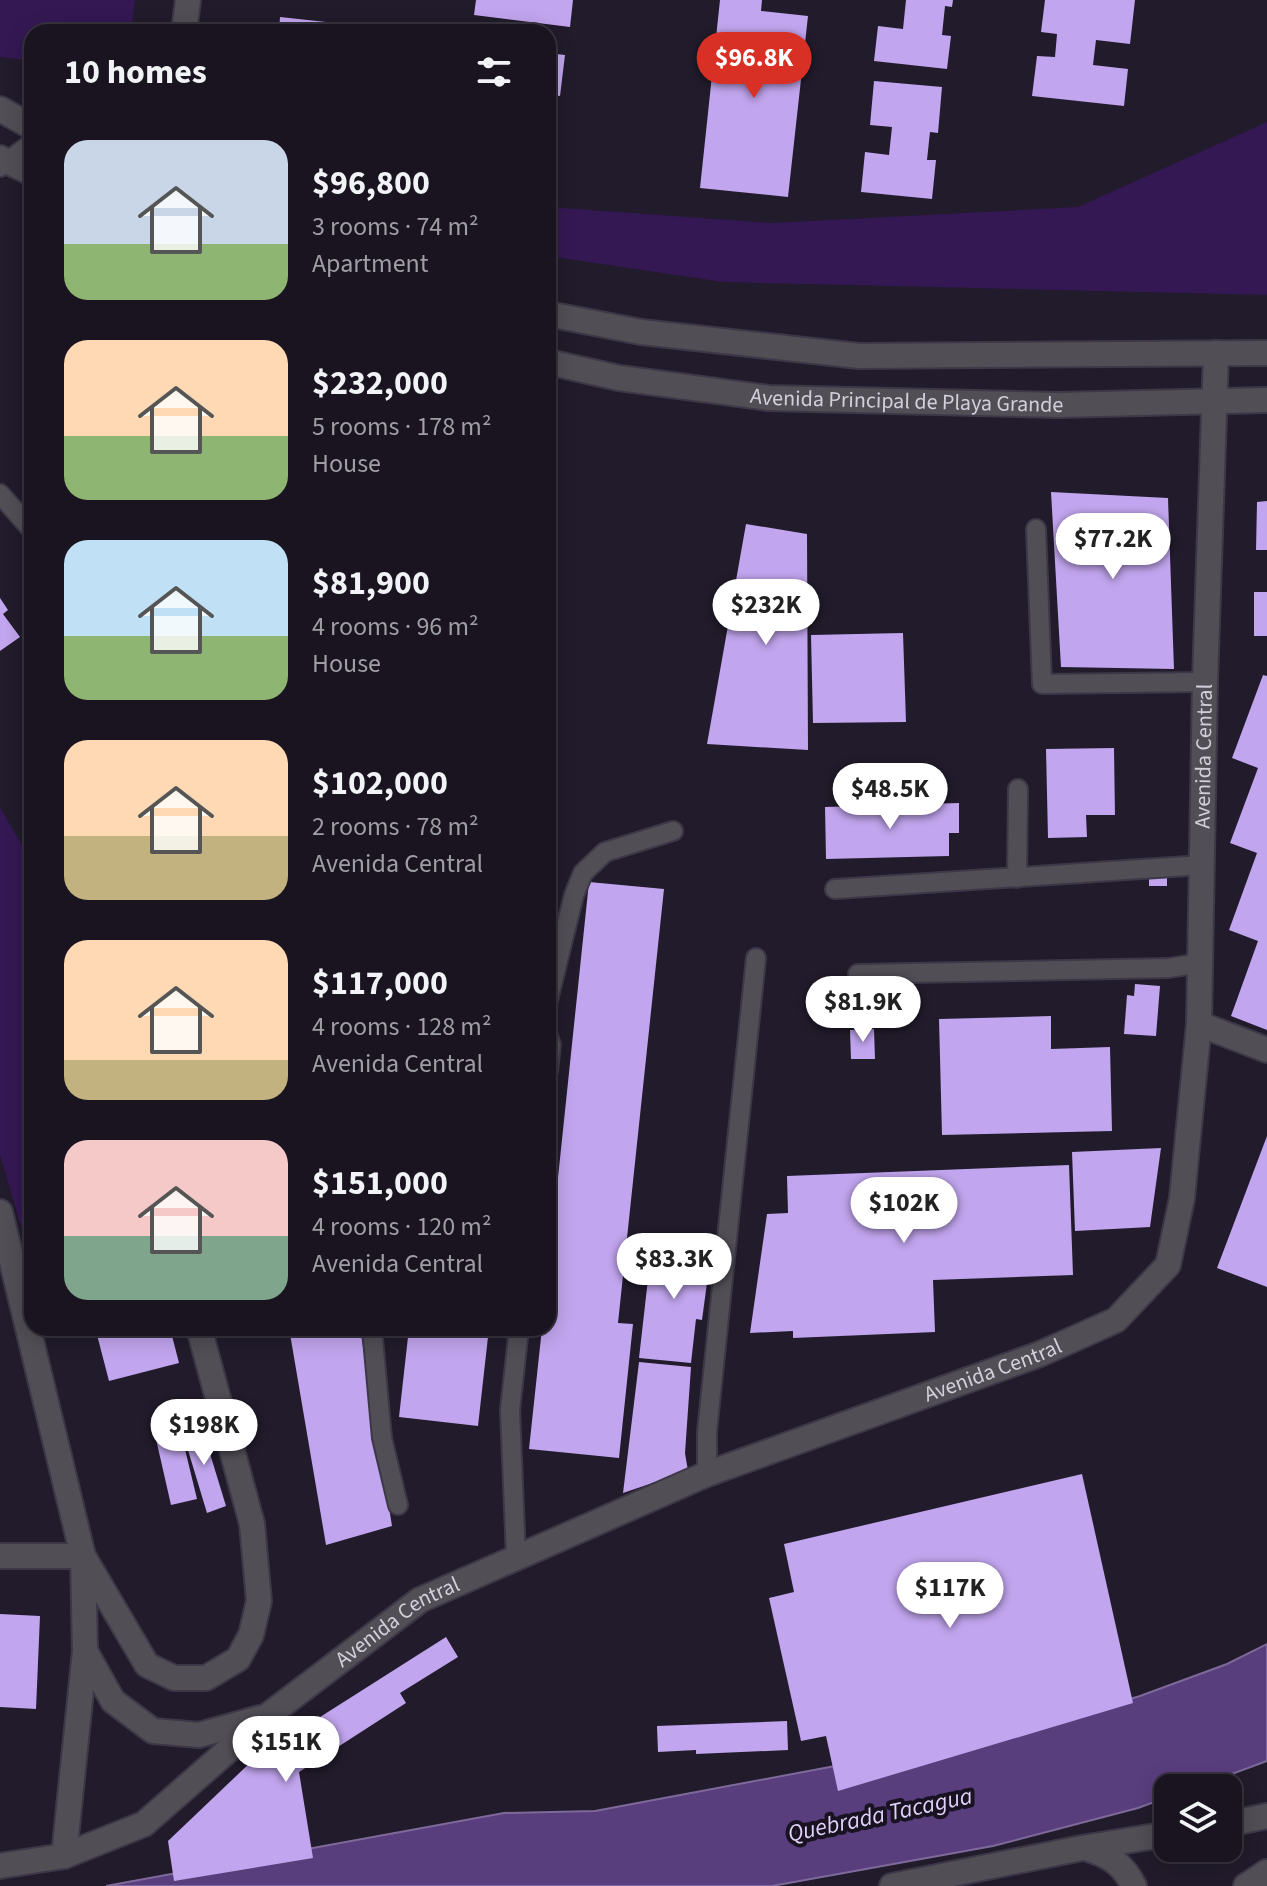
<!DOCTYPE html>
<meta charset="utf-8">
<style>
:root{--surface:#191420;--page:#221d29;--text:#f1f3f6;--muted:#9f9ea5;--line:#37333e;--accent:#d93025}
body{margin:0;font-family:"Source Sans 3",sans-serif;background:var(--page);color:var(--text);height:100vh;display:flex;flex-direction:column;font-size:30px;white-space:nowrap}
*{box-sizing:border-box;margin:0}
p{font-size:26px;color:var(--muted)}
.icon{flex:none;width:44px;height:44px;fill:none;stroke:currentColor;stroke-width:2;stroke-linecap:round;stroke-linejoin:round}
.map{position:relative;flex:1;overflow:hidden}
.side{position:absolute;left:24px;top:24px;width:532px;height:1312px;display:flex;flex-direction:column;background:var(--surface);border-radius:24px;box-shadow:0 4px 20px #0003,0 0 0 2px var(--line)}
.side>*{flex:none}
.fabs{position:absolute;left:1154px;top:1774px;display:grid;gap:16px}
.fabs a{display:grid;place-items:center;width:88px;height:88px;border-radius:16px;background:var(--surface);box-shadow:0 4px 20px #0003,0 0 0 2px var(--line);font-size:40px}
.price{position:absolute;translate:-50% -68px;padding:0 18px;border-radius:28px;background:#fff;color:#222;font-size:26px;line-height:52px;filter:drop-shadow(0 2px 4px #0008)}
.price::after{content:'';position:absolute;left:50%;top:48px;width:24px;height:18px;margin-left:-12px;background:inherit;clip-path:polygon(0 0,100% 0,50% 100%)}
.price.selected{background:var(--accent);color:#fff}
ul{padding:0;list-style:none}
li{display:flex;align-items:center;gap:24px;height:200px;padding:0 40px}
li span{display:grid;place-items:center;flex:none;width:224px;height:160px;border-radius:24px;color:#555}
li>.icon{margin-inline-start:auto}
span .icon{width:96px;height:96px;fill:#fffc;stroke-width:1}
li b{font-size:34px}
h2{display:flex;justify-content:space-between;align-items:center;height:96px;padding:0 40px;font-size:34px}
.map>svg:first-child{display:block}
.green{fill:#341853}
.water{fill:#593e7e;stroke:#7e6a9a;stroke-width:2}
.building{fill:#c1a5ee}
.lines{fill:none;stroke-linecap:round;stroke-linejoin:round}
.lane-casing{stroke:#3d3847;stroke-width:22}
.street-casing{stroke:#3d3847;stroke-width:28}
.lane{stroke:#514e56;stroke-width:18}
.street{stroke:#514e56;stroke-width:24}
.labels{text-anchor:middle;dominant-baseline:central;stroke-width:8;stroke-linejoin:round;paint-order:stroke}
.street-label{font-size:22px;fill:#d3cfda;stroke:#181221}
.water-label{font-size:24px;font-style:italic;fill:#dfd1f8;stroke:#181221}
</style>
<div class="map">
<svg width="1267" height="1886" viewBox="0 0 1267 1886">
<rect width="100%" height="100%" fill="#211b2b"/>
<path class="green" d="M0 0H135L131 32H32V61L0 57Z
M1267 122V295L723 282 548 256V207L772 223 1078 207Z
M0 807 32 863V1264L0 1155Z"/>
<path class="water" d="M1267 1644V1761L1194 1788H1168V1797L1138 1808 993 1846 772 1886H106L504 1813 595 1811 867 1760 979 1743 1140 1696 1227 1664Z"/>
<path class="building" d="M476 0H573L570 27 474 15Z
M720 0H762L761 11 808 16 788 197 700 188Z
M906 0H953L952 7 945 6 942 35 951 36 947 69 874 61 878 26 903 29Z
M1045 0H1135L1130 44 1096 40 1093 65 1128 69 1124 106 1032 96 1037 56 1055 57 1057 34 1041 32Z
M280 17 372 27 371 32H279Z
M548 53 565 55 560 96 548 94Z
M874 81 942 87 938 133 930 132 927 160H936L932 199 861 192 865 152 889 155 892 127 870 125Z
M548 121 558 122 554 157H548Z
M1051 492 1168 498 1174 669 1061 667Z
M1267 501V550H1256L1257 502Z
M746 524 807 534 808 750 707 744Z
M1254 592H1267V636H1254Z
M0 598 8 610 3 614 20 637 0 651Z
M903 633 906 722 813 723 811 635Z
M1263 675 1267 676V1030L1231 1016 1258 941 1229 930 1257 853 1230 843 1258 768 1232 758Z
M1114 748 1115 815H1086L1087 837 1048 838 1046 749Z
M959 803V833H949V856L826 859 825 807Z
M1149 877H1167V886H1149Z
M589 882 664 889 618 1323 633 1324 619 1458 529 1449 542 1328H548V1273Z
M1135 984 1160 986 1156 1036 1124 1034 1127 995 1134 996Z
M1051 1016V1049L1110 1047 1112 1131 942 1135 939 1019Z
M874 1029 875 1059H851L850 1030Z
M1267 1136V1287L1217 1268Z
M1161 1148 1150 1227 1075 1231 1072 1152Z
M1069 1165 1073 1275 933 1280 935 1332 793 1338V1331L750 1333 767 1214 788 1213 787 1176Z
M657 1240 706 1247 711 1253 702 1320 696 1319 691 1363 639 1358 652 1244Z
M108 1328H170L179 1363 109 1381 96 1331Z
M289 1328H360L392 1526 326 1545Z
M409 1328H489L478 1426 399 1417Z
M639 1362 691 1367 685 1453 688 1471 623 1493Z
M176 1412 197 1499 171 1505 151 1417Z
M200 1421 226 1506 207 1513 181 1427Z
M1082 1474 1133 1703 838 1791 826 1736 801 1741 769 1598 794 1592 784 1544Z
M0 1614 40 1616 36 1709 0 1707Z
M446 1637 458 1657 400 1693 406 1703 299 1772 313 1858 174 1881 168 1841 254 1759Z
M787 1721 788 1750 696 1754V1750L658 1752 657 1726Z"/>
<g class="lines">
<g class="lane-casing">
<path id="lane" d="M0 167 32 143
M0 494 32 530
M1036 529 1042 684 1205 682
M1017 878 1018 789
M835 889 1203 865
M858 974 1169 968 1200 963
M548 1000 574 895 583 873 605 852 673 831
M548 1036 551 1045 548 1071
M372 1328 382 1438 398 1505
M707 1474V1432L756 958
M516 1557 510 1410 519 1328"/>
</g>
<g class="street-casing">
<g id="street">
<path d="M184 32 188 0"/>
<path d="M0 109 32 127"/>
<path d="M0 158 32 173"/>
<path d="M548 314 641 332 859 356 1267 353"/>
<path id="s1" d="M548 362 619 378 768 398 1058 405 1267 400"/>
<path d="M1199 1024 1267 1050"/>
<path d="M0 1212 83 1556 85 1651 64 1856"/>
<path d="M0 1556H83L147 1665 174 1678H206L238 1659 251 1635 259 1601 252 1524 199 1328"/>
<path d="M85 1651 113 1701 153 1731 199 1735 260 1718"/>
<path d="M1228 1824 1267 1816"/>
<path d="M1085 1848C1109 1855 1122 1863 1134 1886"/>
<path id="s2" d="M0 1866 64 1856 144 1824 266 1717 420 1600 707 1474 1040 1354 1116 1320 1168 1265 1182 1198 1199 1024 1205 682 1216 353"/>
<path d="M892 1886 1082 1848 1168 1834"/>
<path d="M1246 1886 1267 1872"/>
</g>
</g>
<use href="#lane" class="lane"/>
<use href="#street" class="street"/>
</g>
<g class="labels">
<g class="street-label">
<text stroke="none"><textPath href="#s1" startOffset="362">Avenida Principal de Playa Grande</textPath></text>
<text stroke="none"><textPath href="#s2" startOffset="1844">Avenida Central</textPath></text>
<text stroke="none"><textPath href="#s2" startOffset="1124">Avenida Central</textPath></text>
<text stroke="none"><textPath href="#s2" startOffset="476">Avenida Central</textPath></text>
</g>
<g class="water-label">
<text transform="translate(880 1815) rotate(-12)">Quebrada Tacagua</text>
</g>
</g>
</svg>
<div class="fabs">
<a><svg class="icon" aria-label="layers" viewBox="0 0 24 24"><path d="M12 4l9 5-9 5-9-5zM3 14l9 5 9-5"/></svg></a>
</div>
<b class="price selected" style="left:754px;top:100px">$96.8K</b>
<b class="price" style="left:1113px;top:581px">$77.2K</b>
<b class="price" style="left:766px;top:647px">$232K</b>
<b class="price" style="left:890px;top:831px">$48.5K</b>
<b class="price" style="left:863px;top:1044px">$81.9K</b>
<b class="price" style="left:904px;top:1245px">$102K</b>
<b class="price" style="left:674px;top:1301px">$83.3K</b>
<b class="price" style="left:204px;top:1467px">$198K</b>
<b class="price" style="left:950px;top:1630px">$117K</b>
<b class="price" style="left:286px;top:1784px">$151K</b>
<section class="side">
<h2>10 homes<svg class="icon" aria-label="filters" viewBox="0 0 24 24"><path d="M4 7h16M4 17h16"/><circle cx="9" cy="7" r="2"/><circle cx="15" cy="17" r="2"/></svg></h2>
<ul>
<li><span style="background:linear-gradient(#c9d6e8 65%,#8fb573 0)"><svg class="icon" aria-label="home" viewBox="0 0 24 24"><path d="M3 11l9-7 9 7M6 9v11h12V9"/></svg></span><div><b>$96,800</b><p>3 rooms · 74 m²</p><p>Apartment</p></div></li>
<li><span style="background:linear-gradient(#ffd9b3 60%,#8fb573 0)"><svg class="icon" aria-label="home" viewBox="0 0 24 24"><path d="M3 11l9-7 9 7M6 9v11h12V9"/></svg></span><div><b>$232,000</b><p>5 rooms · 178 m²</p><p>House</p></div></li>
<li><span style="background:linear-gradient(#bfe0f5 60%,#8fb573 0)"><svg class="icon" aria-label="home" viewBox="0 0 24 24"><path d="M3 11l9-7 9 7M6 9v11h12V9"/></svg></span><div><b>$81,900</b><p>4 rooms · 96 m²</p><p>House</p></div></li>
<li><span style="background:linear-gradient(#ffd9b3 60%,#c2b280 0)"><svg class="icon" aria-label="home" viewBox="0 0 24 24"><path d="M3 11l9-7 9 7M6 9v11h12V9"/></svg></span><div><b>$102,000</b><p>2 rooms · 78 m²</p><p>Avenida Central</p></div></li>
<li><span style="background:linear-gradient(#ffd9b3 75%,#c2b280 0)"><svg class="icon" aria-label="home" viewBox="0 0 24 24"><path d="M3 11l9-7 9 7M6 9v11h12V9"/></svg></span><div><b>$117,000</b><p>4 rooms · 128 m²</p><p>Avenida Central</p></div></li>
<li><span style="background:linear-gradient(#f6c9c9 60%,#7fa58c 0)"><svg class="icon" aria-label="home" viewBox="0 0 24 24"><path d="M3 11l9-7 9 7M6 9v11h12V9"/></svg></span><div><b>$151,000</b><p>4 rooms · 120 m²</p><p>Avenida Central</p></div></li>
</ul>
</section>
</div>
